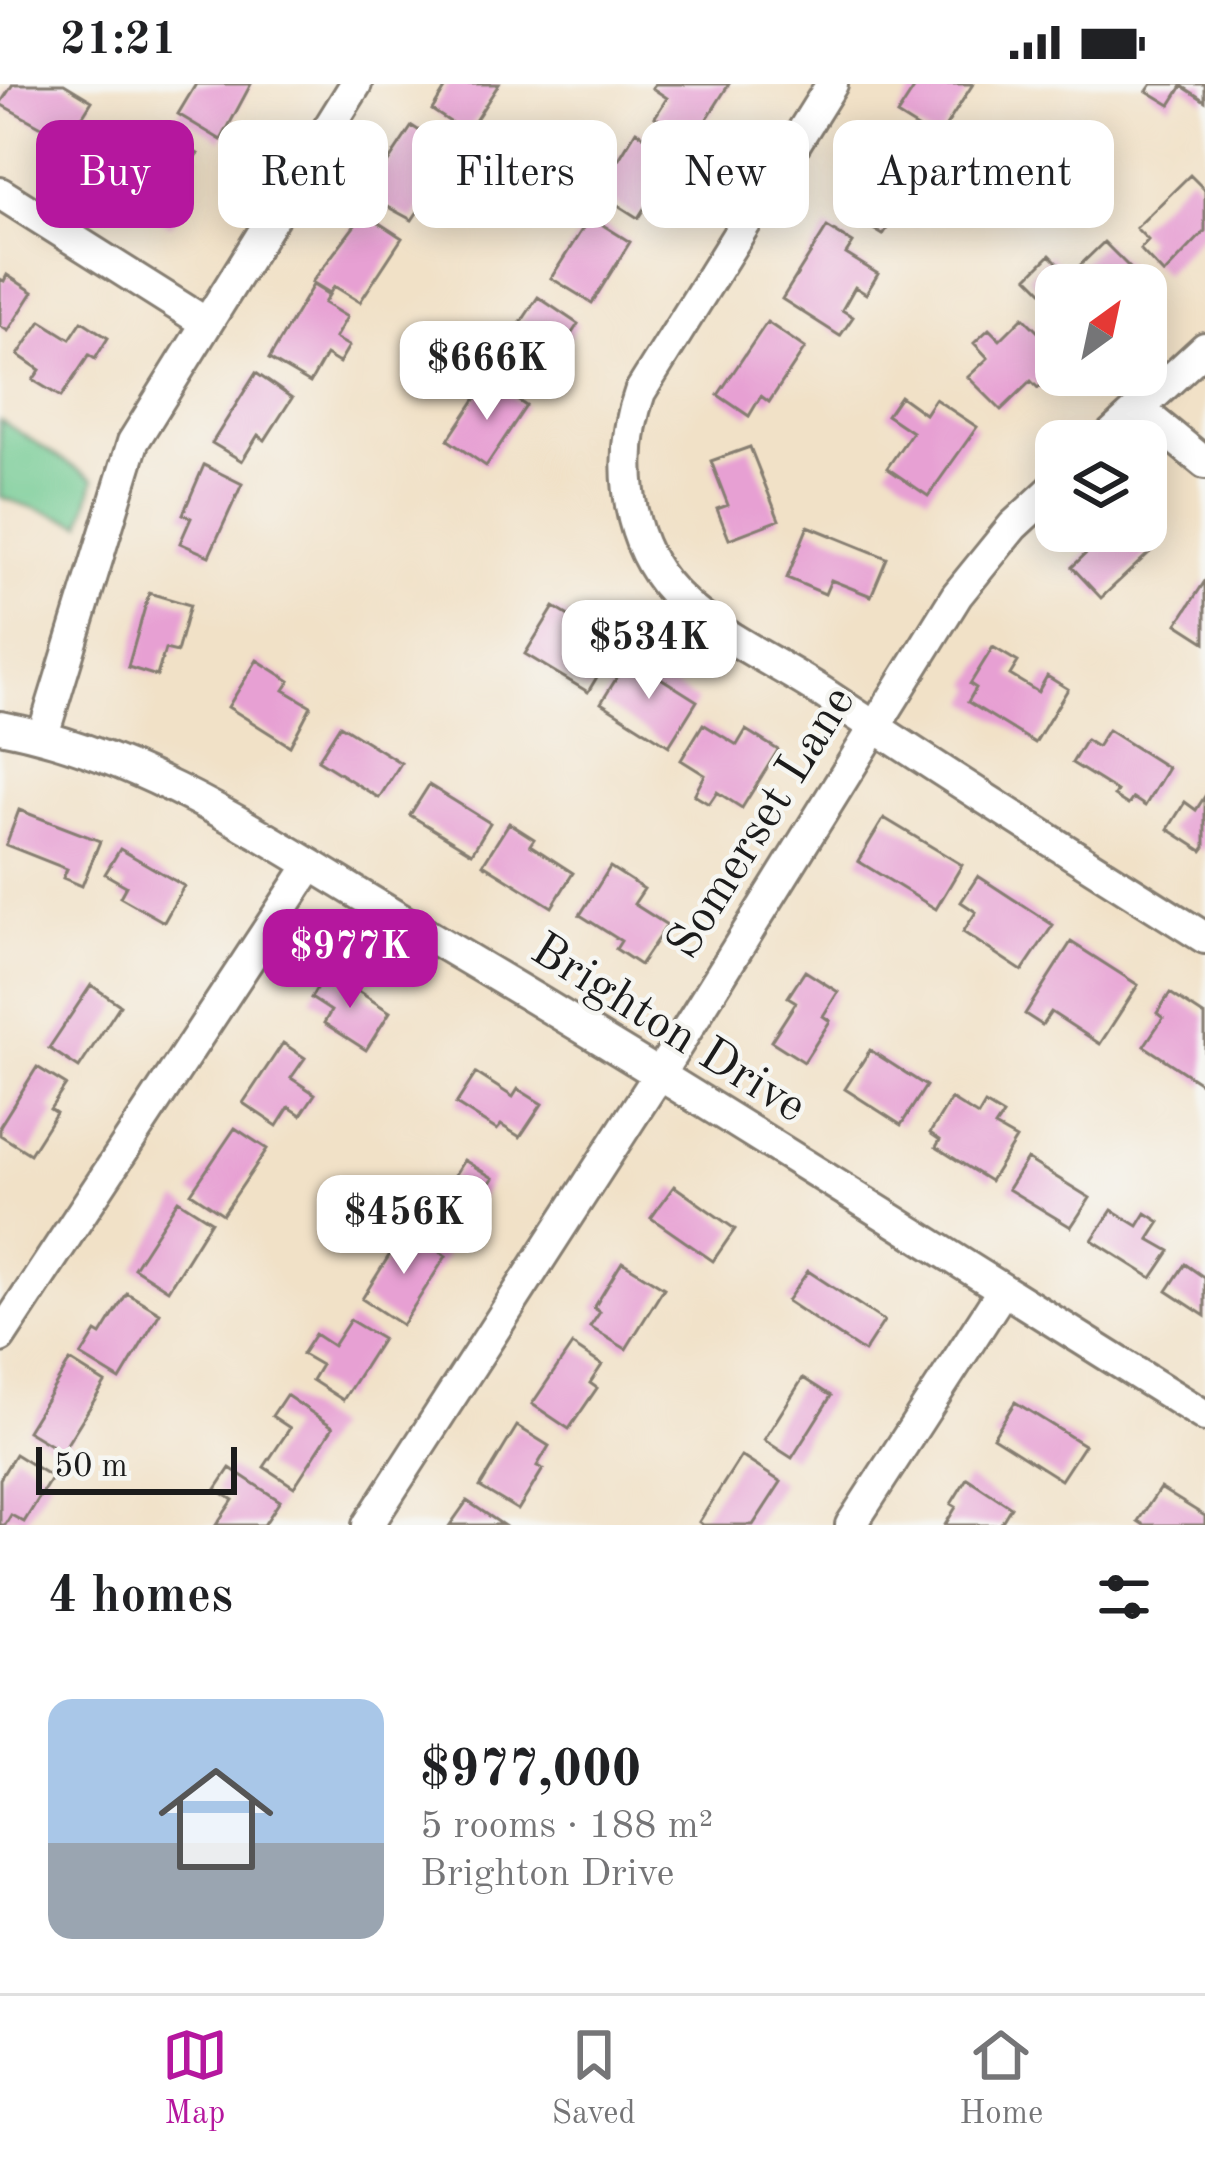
<!DOCTYPE html>
<meta charset="utf-8">
<style>
:root{--surface:#fff;--page:#f6f6f6;--text:#202124;--muted:#757577;--line:#e0e0e0;--accent:#b5179e}
body{margin:0;font-family:"Old Standard TT",serif;background:var(--page);color:var(--text);height:100vh;display:flex;flex-direction:column;font-size:45px;white-space:nowrap}
*{box-sizing:border-box;margin:0}
p{font-size:39px;color:var(--muted)}
.icon{flex:none;width:66px;height:66px;fill:none;stroke:currentColor;stroke-width:2;stroke-linecap:round;stroke-linejoin:round}
.map{position:relative;height:1441px;overflow:hidden}
.sheet{display:flex;flex-direction:column;background:var(--surface);flex:1}
.sheet>*{flex:none}
.banner{position:absolute;left:36px;top:36px;width:1134px;height:108px;display:flex;gap:24px}
.needle{width:78px;rotate:33deg}
.tools{position:absolute;left:1035px;top:180px;display:grid;gap:24px}
.tools a{display:grid;place-items:center;width:132px;height:132px;border-radius:24px;background:var(--surface);box-shadow:0 6px 30px #0003;font-size:60px}
.scale{position:absolute;left:36px;bottom:30px;width:201px;box-sizing:border-box;padding-left:12px;border:6px solid #1c1c1c;border-top:0;font-size:33px;line-height:42px;white-space:nowrap;color:#1c1c1c;-webkit-text-stroke:9px #f6f6f2;paint-order:stroke}
.price{position:absolute;translate:-50% -102px;padding:0 27px;border-radius:24px;background:#fff;color:#222;font-size:39px;line-height:78px;filter:drop-shadow(0 3px 6px #0008)}
.price::after{content:'';position:absolute;left:50%;top:72px;width:36px;height:27px;margin-left:-18px;background:inherit;clip-path:polygon(0 0,100% 0,50% 100%)}
.price.on{background:var(--accent);color:#fff}
ul{padding:0;list-style:none}
li{display:flex;align-items:center;gap:36px;height:300px;padding:0 48px}
li+li{border-top:3px solid var(--line)}
li span{display:grid;place-items:center;flex:none;width:336px;height:240px;border-radius:24px;color:#555}
li>.icon{margin-inline-start:auto}
span .icon{width:144px;height:144px;fill:#fffc;stroke-width:1}
li b{font-size:51px}
h2{display:flex;justify-content:space-between;align-items:center;height:144px;padding:0 48px;font-size:51px}
.tag{padding:0 42px;border-radius:24px;background:var(--surface);box-shadow:0 6px 30px #0003;font-size:42px;line-height:108px}
.tag.on{background:var(--accent);color:#fff}
.status{display:flex;justify-content:space-between;align-items:center;height:84px;padding:0 60px;background:var(--surface);direction:ltr}
.status svg{height:33px;fill:currentColor}
.tab-bar{display:flex;justify-content:space-around;align-items:center;height:168px;border-top:3px solid var(--line);background:var(--surface);font-size:33px;color:var(--muted)}
.tab-bar a{display:grid;justify-items:center;gap:6px}
.tab-bar .on{color:var(--accent)}
.map>svg:first-child{display:block}
.green{fill:#70c990;stroke:#467256;stroke-width:3}
.building{fill:#e7a0d3}
.lines{fill:none;stroke-linecap:round;stroke-linejoin:round}
.minor-casing{stroke:#867e72;stroke-width:36}
.minor{stroke:#fff;stroke-width:30}
.labels{text-anchor:middle;dominant-baseline:central;stroke-width:9;stroke-linejoin:round;paint-order:stroke}
.street-label{font-size:48px;fill:#1c1c1c;stroke:#f6f6f2}
</style>
<div class="status"><b>21:21</b><svg viewBox="0 0 49 12"><path d="M0 12V9h3v3zM5 12V6h3v6zM10 12V3h3v9zM15 12V0h3v12zM26 1h20v11H26zM47 4h2v5h-2z"/></svg></div>
<div class="map">
<svg width="1205" height="1441" viewBox="0 0 1205 1441">
<rect width="100%" height="100%" fill="#f6f6f2"/>
<filter id="ink" filterUnits="userSpaceOnUse"><feTurbulence type="fractalNoise" baseFrequency=".00833" numOctaves="2"/><feDisplacementMap in="SourceGraphic" scale="24" xChannelSelector="R" yChannelSelector="G"/><feConvolveMatrix kernelMatrix="1 2 1 2 8 2 1 2 1" color-interpolation-filters="sRGB"/></filter>
<filter id="wash" filterUnits="userSpaceOnUse"><feTurbulence type="fractalNoise" baseFrequency=".004" numOctaves="4" result="noise"/><feDisplacementMap in="SourceGraphic" scale="48" xChannelSelector="R" yChannelSelector="G"/><feGaussianBlur stdDeviation="2.7" result="paint"/><feColorMatrix in="noise" values="0 0 0 0 0 0 0 0 0 0 0 0 0 0 0 0 0 1.4 0 .05"/><feComposite in="paint" operator="in"/></filter>
<g filter="url(#wash)">
<rect width="100%" height="100%" fill="#f1e1c7"/>
<path class="green" d="M0 336 94 396 82 440 0 413Z"/>
<g id="blocks">
<path class="building" d="M13 0H64L92 17 67 57 0 20Z
M196 0H251L221 56 178 30Z
M448 0H499L467 49 432 26Z
M655 0H729L693 57 655 33 667 14 652 4Z
M917 0H973L937 56 897 31Z
M1152 0H1205V17L1182 2 1170 21 1147 7Z
M412 42 456 71 412 136 366 111Z
M158 45 198 70 174 107 187 116 170 142 108 103 135 61 144 67Z
M636 47 685 77 670 101 662 96 638 134 599 109 608 95 586 81 597 62 619 75Z
M882 54 933 85 914 115 927 123 916 142 896 130 883 151 839 124Z
M1190 91 1205 106V147L1164 190 1140 165 1148 156 1136 144Z
M368 124 380 132 376 137 402 154 360 218 334 202 330 209 312 198Z
M590 133 630 158 592 219 551 194Z
M827 143 853 159 846 170 878 190 866 210 855 203 842 226 853 233 840 252 782 215Z
M1104 158 1144 198 1141 201H1056V221L1028 193 1050 171 1070 191Z
M7 191 33 208 8 247 0 242V195L4 197Z
M313 201 329 211 324 219 347 233 335 254 349 262 339 279 326 271 310 299 269 275Z
M538 213 578 240 538 301 497 274Z
M1023 233 1056 266V287L1038 304 1031 297 1001 326 968 293 988 274 974 259 989 245 1000 256Z
M41 237 70 255 82 237 108 254 95 275 89 271 61 313 33 296 40 286 18 271Z
M767 238 805 264 769 318 761 312 749 332 718 311Z
M256 289 292 314 265 356 258 351 242 377 212 359Z
M488 296 526 322 486 382 448 356Z
M900 312 925 330 935 315 977 343 928 412 887 384 912 348 887 331Z
M750 363 779 436 729 455 717 425 728 421 711 377Z
M204 381 242 400 209 472 180 459 191 434 183 430Z
M1146 435 1164 455 1101 514 1072 483 1106 450 1103 447H1146Z
M808 442 887 474 871 512 831 496 825 510 787 494Z
M1205 497V558L1177 540Z
M149 509 190 521 177 568 165 565 157 592 128 583Z
M554 523 616 561 588 608 525 570Z
M993 563 1018 578 1010 591 1038 608 1047 592 1068 605 1035 659 968 618 976 604 970 600Z
M629 574 697 617 669 662 601 619Z
M257 576 290 597 284 606 311 622 290 662 228 623Z
M703 640 737 661 746 646 778 666 742 724 717 708 709 720 694 711 705 691 681 676Z
M340 641 401 679 379 714 318 676Z
M1108 646 1168 684 1145 722 1133 714 1128 721 1114 712 1117 707 1072 679 1086 656 1097 663Z
M429 701 490 739 472 769 410 731Z
M1205 712V763L1202 767 1168 745 1185 718 1196 726Z
M19 726 100 757 82 802 63 794 67 785 6 761Z
M884 734 962 781 936 825 858 777Z
M509 739 534 755 530 761 573 789 552 823 483 780Z
M120 765 184 802 164 838 120 813 126 802 105 790Z
M610 783 644 805 634 820 667 841 640 881 616 865 621 857 580 831Z
M978 792 1053 841 1022 887 963 848 976 828 961 818Z
M1071 858 1138 901 1100 960 1051 928 1042 941 1025 930Z
M327 887 390 928 366 966 324 939 331 927 311 914Z
M805 887 838 908 823 932 830 937 804 978 771 957 796 918 788 913Z
M91 901 120 921 79 984 49 964Z
M1170 909 1205 932V1002L1144 962 1163 934 1157 929Z
M283 959 305 974 291 994 315 1010 301 1031 289 1023 277 1042 243 1019Z
M870 966 926 1002 901 1041 845 1005Z
M37 983 66 1001 50 1025 56 1029 30 1070 0 1051V1042Z
M476 989 513 1013 518 1005 542 1020 520 1053 501 1041 497 1046 456 1020Z
M951 1015 978 1032 985 1020 1003 1031 995 1043 1016 1055 990 1097 936 1063 940 1056 930 1049Z
M235 1044 267 1065 223 1130 191 1109Z
M1027 1075 1090 1114 1071 1143 1008 1105Z
M464 1076 493 1094 456 1154 407 1124 420 1104 439 1116Z
M674 1102 735 1145 713 1177 651 1134Z
M178 1116 211 1137 168 1206 134 1184Z
M1112 1126 1138 1142 1146 1129 1160 1138 1149 1155 1170 1167 1152 1194 1092 1156Z
M405 1146 446 1172 402 1241 362 1215Z
M622 1178 664 1204 626 1265 590 1243 600 1228 594 1224Z
M1185 1180 1205 1194V1232L1167 1207Z
M808 1187 884 1237 864 1268 787 1217Z
M127 1209 160 1229 120 1296 81 1272 96 1248 101 1251Z
M350 1236 382 1255 343 1316 312 1296 321 1281 302 1270 315 1250 333 1262Z
M572 1261 602 1281 590 1299 597 1304 569 1345 532 1320Z
M70 1277 105 1299 62 1368 27 1347Z
M803 1294 831 1312 792 1374 764 1356Z
M286 1311 333 1343 294 1403 264 1383 290 1344 272 1332Z
M1015 1318 1084 1361 1061 1396 993 1353Z
M517 1342 549 1362 537 1382 543 1385 518 1426 480 1403Z
M15 1370 52 1393 24 1438 11 1431 5 1441H0V1395Z
M741 1372 781 1398 753 1441H703L699 1438Z
M230 1384 280 1417 264 1441H216L233 1416 216 1405Z
M967 1394 1011 1423 1000 1441H945L956 1423 951 1420Z
M1160 1404 1205 1432V1441H1144L1138 1437Z
M467 1417 503 1441H450Z"/>
</g>
</g>
<g filter="url(#ink)">
<use href="#blocks" fill-opacity="0" stroke="#867e72" stroke-width="3"/>
<g class="lines">
<g class="minor-casing">
<path id="minor" d="M832 0 640 308C618 369 624 447 665 499 704 547 771 574 822 608 948 692 1076 773 1205 854
M0 109 206 239
M1139 325 1205 379
M1104 357 1205 264
M0 643C150 671 278 763 407 839 677 997 940 1167 1205 1332
M43 651 133 358 356 0
M0 1253 310 782
M368 1441 658 992 957 511 1013 442 1056 402
M851 1441 1003 1206"/>
</g>
<use href="#minor" class="minor"/>
</g>
</g>
<g class="labels">
<g class="street-label">
<text transform="translate(762 739) rotate(-58)">Somerset Lane</text>
<text transform="translate(668 945) rotate(32)">Brighton Drive</text>
</g>
</g>
</svg>
<div class="tools">
<a><svg class="needle" viewBox="-14 -14 28 28"><path d="M0-13l5 13h-10z" fill="#e53935"/><path d="M0 13l5-13h-10z" fill="#757577"/></svg></a>
<a><svg class="icon" aria-label="layers" viewBox="0 0 24 24"><path d="M12 4l9 5-9 5-9-5zM3 14l9 5 9-5"/></svg></a>
</div>
<div class="scale">50 m</div>
<b class="price" style="left:487px;top:339px">$666K</b>
<b class="price" style="left:649px;top:618px">$534K</b>
<b class="price on" style="left:350px;top:927px">$977K</b>
<b class="price" style="left:404px;top:1193px">$456K</b>
<div class="banner">
<a class="tag on">Buy</a>
<a class="tag">Rent</a>
<a class="tag">Filters</a>
<a class="tag">New</a>
<a class="tag">Apartment</a>
</div>
</div>
<section class="sheet">
<h2>4 homes<svg class="icon" aria-label="filters" viewBox="0 0 24 24"><path d="M4 7h16M4 17h16"/><circle cx="9" cy="7" r="2"/><circle cx="15" cy="17" r="2"/></svg></h2>
<ul>
<li><span style="background:linear-gradient(#a9c7e8 60%,#9aa5b1 0)"><svg class="icon" aria-label="home" viewBox="0 0 24 24"><path d="M3 11l9-7 9 7M6 9v11h12V9"/></svg></span><div><b>$977,000</b><p>5 rooms · 188 m²</p><p>Brighton Drive</p></div></li>
</ul>
</section>
<nav class="tab-bar">
<a class="on"><svg class="icon" aria-label="map" viewBox="0 0 24 24"><path d="M3 6l6-2 6 2 6-2v14l-6 2-6-2-6 2zM9 4v14M15 6v14"/></svg>Map</a>
<a><svg class="icon" aria-label="saved" viewBox="0 0 24 24"><path d="M7 4h10v16l-5-4-5 4z"/></svg>Saved</a>
<a><svg class="icon" aria-label="home" viewBox="0 0 24 24"><path d="M3 11l9-7 9 7M6 9v11h12V9"/></svg>Home</a>
</nav>
